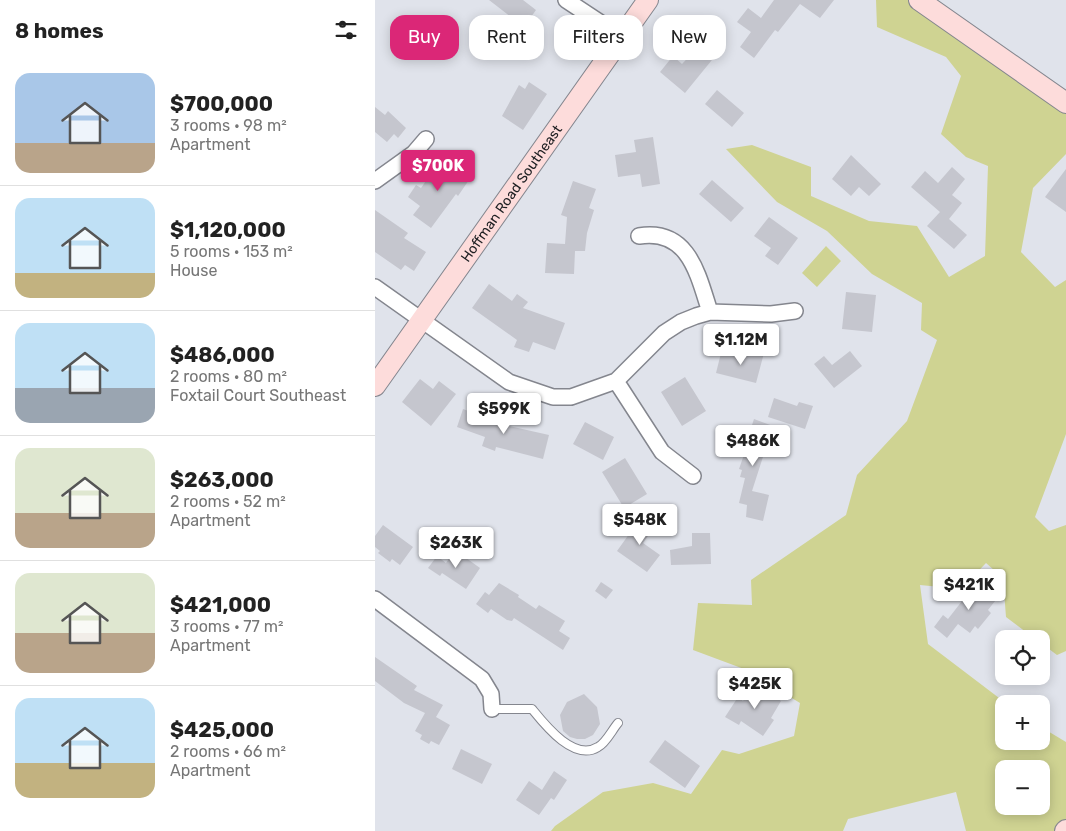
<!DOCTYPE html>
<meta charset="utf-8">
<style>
:root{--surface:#fff;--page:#f2f2f2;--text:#222;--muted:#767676;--line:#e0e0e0;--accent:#db2777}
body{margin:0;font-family:Rubik,sans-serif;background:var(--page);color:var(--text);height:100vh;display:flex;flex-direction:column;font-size:19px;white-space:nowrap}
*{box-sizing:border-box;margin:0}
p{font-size:16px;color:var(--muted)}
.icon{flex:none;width:28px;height:28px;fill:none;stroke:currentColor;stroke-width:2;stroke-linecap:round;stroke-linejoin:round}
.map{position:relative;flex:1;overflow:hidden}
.panel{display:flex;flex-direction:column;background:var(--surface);width:375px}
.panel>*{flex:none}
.top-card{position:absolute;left:15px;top:15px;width:475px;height:45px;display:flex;gap:10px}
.fabs{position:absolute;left:620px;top:630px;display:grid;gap:10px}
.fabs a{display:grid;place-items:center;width:55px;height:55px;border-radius:10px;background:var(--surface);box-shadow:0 2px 12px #0003;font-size:25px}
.price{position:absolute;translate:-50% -42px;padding:0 11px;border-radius:5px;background:#fff;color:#222;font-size:16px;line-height:32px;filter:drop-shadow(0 1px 2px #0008)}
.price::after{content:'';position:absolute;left:50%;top:30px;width:15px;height:11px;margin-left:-8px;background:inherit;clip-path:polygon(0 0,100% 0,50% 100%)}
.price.current{background:var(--accent);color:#fff}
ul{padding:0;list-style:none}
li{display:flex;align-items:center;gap:15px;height:125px;padding:0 15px}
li+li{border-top:1px solid var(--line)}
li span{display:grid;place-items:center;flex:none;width:140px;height:100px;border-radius:15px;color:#555}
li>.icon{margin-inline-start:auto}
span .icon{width:60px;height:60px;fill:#fffc;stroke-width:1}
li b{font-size:21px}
h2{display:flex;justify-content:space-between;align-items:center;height:60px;padding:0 15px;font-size:21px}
.chip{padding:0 18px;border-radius:15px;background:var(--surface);box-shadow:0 2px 12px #0003;font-size:18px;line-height:45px}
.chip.current{background:var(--accent);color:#fff}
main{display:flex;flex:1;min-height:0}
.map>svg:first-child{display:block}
.green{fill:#cfd392;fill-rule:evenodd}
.building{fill:#c5c6ce}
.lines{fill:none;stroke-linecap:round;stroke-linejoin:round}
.lane-casing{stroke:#84868e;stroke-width:10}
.street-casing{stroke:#84868e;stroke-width:18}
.secondary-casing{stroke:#84868e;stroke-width:22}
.lane{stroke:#fff;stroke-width:8}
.street{stroke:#fff;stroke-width:15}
.secondary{stroke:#fddcdb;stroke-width:20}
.labels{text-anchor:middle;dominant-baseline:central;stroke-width:4.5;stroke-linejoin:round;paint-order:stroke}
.street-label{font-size:14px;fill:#202124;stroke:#edf0f9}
</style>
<main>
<section class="panel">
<h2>8 homes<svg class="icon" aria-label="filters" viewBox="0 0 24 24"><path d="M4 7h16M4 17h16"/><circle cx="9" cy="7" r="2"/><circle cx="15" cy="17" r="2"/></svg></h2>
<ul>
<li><span style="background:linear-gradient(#a9c7e8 70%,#b9a48a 0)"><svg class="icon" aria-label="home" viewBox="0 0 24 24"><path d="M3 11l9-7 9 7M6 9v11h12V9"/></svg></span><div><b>$700,000</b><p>3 rooms · 98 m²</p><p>Apartment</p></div></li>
<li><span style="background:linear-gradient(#bfe0f5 75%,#c2b280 0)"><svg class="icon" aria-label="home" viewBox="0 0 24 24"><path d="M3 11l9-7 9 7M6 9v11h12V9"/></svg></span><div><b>$1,120,000</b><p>5 rooms · 153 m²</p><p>House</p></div></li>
<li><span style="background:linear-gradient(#bfe0f5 65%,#9aa5b1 0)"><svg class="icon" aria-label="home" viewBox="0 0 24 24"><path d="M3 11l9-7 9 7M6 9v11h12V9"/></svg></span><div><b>$486,000</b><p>2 rooms · 80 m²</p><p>Foxtail Court Southeast</p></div></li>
<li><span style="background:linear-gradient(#dfe7d0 65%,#b9a48a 0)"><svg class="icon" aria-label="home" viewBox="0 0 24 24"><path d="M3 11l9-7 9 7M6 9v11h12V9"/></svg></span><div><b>$263,000</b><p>2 rooms · 52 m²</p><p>Apartment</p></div></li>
<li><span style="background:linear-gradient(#dfe7d0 60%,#b9a48a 0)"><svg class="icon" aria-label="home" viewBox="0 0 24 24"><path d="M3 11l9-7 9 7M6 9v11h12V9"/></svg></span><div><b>$421,000</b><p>3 rooms · 77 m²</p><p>Apartment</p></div></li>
<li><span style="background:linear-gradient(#bfe0f5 65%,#c2b280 0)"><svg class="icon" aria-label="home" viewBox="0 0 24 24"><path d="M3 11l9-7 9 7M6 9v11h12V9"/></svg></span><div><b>$425,000</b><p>2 rooms · 66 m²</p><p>Apartment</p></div></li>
</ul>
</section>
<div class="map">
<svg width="691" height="831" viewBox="0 0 691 831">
<rect width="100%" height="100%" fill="#e0e3eb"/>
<path class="green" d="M501 0H544L691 103V154L658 188 646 252 680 287 691 280V434L660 517 674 531 691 525V651L682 655 666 643V639H660L631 617 628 578 611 563 586 589 545 585 553 644 632 704H629V741H666V727L691 742V831H591L581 792 473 819 468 831H176L180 826 228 792 278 783 316 794 347 750 364 754 419 736 425 703 369 669 318 650 323 603 377 605 376 580 471 515 482 475 532 421 562 340 546 330 547 303 497 274 452 231 402 202 351 149 377 145 436 167V196L494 221 542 226 574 277 610 256 613 166 591 157 566 134 586 76 571 57 502 27ZM629 769H666V806H629Z
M451 246 466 261 442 287 427 273Z"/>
<path class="building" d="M114 0H148L161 10 149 27Z
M399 0H459L445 18 425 4 403 32 400 30 379 58 365 47 376 32 362 22 373 8 386 18Z
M326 44 341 55 310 93 285 72 298 56 307 64Z
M154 82 172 94 148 130 127 116 144 85 150 89Z
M342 90 369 113 357 127 330 104Z
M0 107 10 115 13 111 31 128 23 138 19 134 12 142 0 132Z
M278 137 285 184 267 187 265 174 243 177 240 155 261 152 259 140Z
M476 155 506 184 494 196 484 187 476 196 457 179Z
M72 160 96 177 83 196 81 194 56 228 38 215 45 206 33 197 41 185 46 188 60 168 64 171Z
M577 167 590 179 577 195 587 203 574 219 592 235 579 249 552 226 565 212 536 187 550 171 563 183Z
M691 169V212L670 197Z
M337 180 369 208 356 222 324 194Z
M198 181 221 189 214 208 219 210 212 233 210 251H200L199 274 170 273 172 243 190 244 192 217 186 215Z
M0 210 33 233 29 238 51 252 39 271 30 265 26 270 0 252Z
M394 217 423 238 403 265 390 256 396 248 379 236Z
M114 284 137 301 142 294 153 302 148 308 190 323 180 350 158 342 154 352 139 347 142 340 97 308Z
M471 292 501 295 497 332 467 329Z
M373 349 389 353 381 383 341 373 346 353 371 358Z
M475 351 487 366 459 388 439 364 449 356 457 365Z
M310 377 331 411 307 426 286 392Z
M45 379 58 389 64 381 81 394 56 426 27 402Z
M399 398 422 406 424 402 438 406 430 429 393 417Z
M88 409 107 416 108 413 131 420 130 425 174 435 168 459 121 447 120 451 107 446 110 437 82 427Z
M379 419 398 426 377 491 394 495 388 521 371 517 372 505 364 503 370 478 365 477 367 470 364 469 371 449 359 445 364 428 375 431Z
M210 422 239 437 228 460 198 444Z
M250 458 272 494 249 508 227 472Z
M267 516 280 526 268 543 285 555 272 572 242 551Z
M8 525 38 547 25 565 17 559 15 562 3 553 5 551 0 547V536Z
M317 533H335L336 564 296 565 295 550 317 546Z
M80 550 105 568 91 589 67 573 65 576 53 568 62 556 71 563Z
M226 582 238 590 231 599 220 591Z
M124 583 144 595 143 597 161 609 164 605 190 621 184 631 195 638 188 650 139 618 137 621 132 620 116 609 113 613 101 604 110 592 114 595Z
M601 583 605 587 607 584 624 596 613 610 616 613 603 629 600 626 595 633 583 624 572 638 559 627 568 615 573 619Z
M0 657 42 686 39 690 68 705 61 717 75 725 64 745 56 741 54 744 45 739 47 735 40 731 50 713 29 703 0 681Z
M379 683 406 701 396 718 399 720 388 736 366 721 364 725 350 717 363 697 368 701Z
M209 694 222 707 225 724 218 735 210 739H202L195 737 188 731 185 715 192 702Z
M290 740 325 766 310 788 274 762Z
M86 749 117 764 107 784 77 769Z
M179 771 192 780 179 800 176 798 164 815 141 800 154 781 167 790Z"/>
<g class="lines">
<g class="lane-casing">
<path id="lane" d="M117 709H157C170 725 199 762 223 747 231 743 237 730 243 723"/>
</g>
<g class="street-casing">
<path id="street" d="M191 0 247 37
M0 181 39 153 51 139
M264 236C314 228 323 275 335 312
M0 287 134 382 178 397H196L241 381 289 333 306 322 321 316 335 312 396 314 420 311
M241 381 287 452 318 476
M0 599 107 679 116 694 117 709"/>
</g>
<g class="secondary-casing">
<g id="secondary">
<path d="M544 0 691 103"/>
<path id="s1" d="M0 386 273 0"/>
<path d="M690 831 691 830"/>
</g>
</g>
<use href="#lane" class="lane"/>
<use href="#street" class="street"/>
<use href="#secondary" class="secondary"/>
</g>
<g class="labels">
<g class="street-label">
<text stroke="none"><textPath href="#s1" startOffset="236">Hoffman Road Southeast</textPath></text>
</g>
</g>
</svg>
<div class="fabs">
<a><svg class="icon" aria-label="locate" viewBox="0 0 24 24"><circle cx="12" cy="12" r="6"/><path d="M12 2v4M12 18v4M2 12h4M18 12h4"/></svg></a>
<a>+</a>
<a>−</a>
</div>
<b class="price current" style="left:63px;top:192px">$700K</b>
<b class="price" style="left:366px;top:366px">$1.12M</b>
<b class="price" style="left:129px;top:435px">$599K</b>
<b class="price" style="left:378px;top:467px">$486K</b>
<b class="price" style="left:265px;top:546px">$548K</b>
<b class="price" style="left:81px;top:569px">$263K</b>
<b class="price" style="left:594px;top:611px">$421K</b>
<b class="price" style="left:380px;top:710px">$425K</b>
<div class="top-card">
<a class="chip current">Buy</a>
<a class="chip">Rent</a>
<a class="chip">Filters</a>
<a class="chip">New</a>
</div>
</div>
</main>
